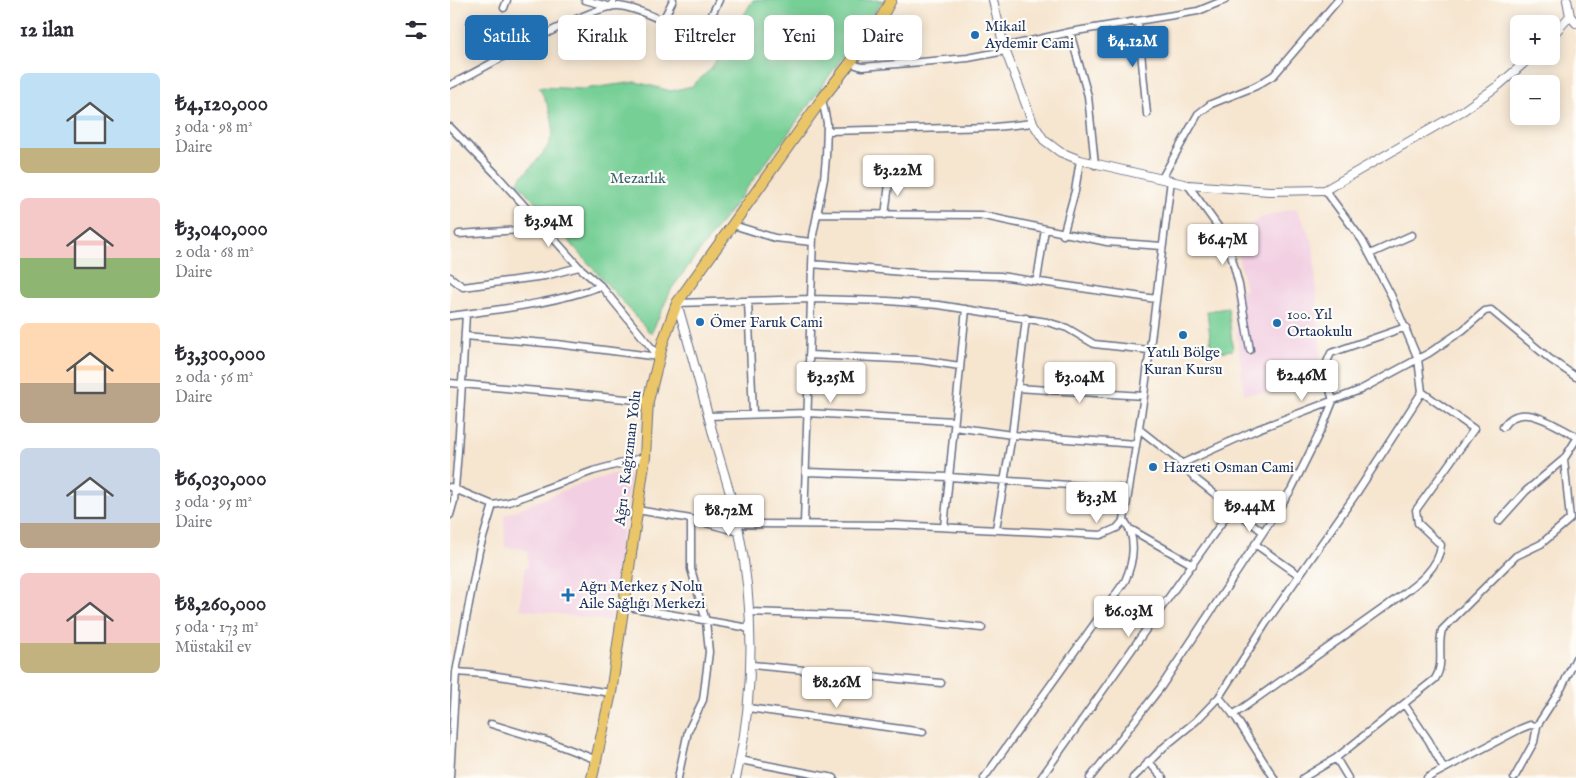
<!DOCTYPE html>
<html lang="tr">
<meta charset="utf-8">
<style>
:root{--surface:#fff;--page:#f7f7f7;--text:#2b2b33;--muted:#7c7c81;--accent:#1f6fb2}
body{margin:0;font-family:"IM FELL English",serif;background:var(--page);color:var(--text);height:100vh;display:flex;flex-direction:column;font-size:19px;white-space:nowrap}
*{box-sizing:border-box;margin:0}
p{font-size:16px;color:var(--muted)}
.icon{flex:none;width:28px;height:28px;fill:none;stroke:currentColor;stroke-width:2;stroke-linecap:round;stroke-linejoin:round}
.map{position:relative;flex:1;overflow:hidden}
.panel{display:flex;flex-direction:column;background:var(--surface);width:450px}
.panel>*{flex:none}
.guide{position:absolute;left:15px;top:15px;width:475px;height:45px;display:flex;gap:10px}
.fabs{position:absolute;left:1060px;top:15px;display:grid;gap:10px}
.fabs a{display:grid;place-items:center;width:50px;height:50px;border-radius:8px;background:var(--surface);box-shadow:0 2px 12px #0003;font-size:25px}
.price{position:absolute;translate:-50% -42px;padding:0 11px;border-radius:5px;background:#fff;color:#222;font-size:16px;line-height:32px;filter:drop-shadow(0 1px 2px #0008)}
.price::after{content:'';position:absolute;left:50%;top:30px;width:15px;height:11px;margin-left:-8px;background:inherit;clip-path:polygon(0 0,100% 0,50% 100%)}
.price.on{background:var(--accent);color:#fff}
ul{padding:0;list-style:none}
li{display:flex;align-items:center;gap:15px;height:125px;padding:0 20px}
li span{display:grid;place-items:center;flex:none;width:140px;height:100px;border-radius:8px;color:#555}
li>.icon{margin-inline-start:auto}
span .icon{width:60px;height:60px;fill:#fffc;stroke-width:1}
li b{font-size:21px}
h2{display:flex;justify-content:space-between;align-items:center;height:60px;padding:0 20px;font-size:21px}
.chip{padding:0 18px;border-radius:8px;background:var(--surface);box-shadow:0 2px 12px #0003;font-size:18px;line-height:45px}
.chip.on{background:var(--accent);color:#fff}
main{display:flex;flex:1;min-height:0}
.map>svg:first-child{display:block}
.built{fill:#f2cfe2}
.green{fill:#76cf95;stroke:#487f7a}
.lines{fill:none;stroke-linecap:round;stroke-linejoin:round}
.minor-casing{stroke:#686f86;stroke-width:9}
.tertiary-casing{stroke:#686f86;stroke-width:10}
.primary-casing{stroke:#686f86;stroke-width:12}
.minor{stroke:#fff;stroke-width:6}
.tertiary{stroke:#fff;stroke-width:8}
.primary{stroke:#ebc669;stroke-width:10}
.poi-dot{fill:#1f6fb2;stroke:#fdfcf7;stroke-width:2}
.labels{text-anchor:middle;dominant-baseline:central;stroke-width:4.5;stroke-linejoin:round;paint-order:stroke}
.poi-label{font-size:15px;fill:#1b2f5e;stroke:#fdfcf7;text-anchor:start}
.park-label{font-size:15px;fill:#365f6e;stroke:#fdfcf7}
.street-label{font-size:15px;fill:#1b2f5e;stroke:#fdfcf7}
</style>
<main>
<section class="panel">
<h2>12 ilan<svg class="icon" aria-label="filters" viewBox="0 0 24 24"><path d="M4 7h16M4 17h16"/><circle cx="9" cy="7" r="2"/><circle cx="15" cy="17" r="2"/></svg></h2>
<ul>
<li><span style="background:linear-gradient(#bfe0f5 75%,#c2b280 0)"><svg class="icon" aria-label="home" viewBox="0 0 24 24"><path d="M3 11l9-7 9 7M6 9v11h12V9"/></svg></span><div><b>₺4,120,000</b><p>3 oda · 98 m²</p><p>Daire</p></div></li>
<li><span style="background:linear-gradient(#f6c9c9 60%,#8fb573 0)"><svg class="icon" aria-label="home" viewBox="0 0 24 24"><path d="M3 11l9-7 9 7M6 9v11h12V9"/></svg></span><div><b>₺3,040,000</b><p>2 oda · 68 m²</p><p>Daire</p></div></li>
<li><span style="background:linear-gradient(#ffd9b3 60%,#b9a48a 0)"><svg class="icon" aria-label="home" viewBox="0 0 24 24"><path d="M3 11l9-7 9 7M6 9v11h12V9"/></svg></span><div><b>₺3,300,000</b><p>2 oda · 56 m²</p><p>Daire</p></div></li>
<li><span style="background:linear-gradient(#c9d6e8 75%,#b9a48a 0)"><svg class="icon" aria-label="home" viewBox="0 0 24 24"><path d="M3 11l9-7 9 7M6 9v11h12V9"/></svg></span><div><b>₺6,030,000</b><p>3 oda · 95 m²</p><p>Daire</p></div></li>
<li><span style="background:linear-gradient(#f6c9c9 70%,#c2b280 0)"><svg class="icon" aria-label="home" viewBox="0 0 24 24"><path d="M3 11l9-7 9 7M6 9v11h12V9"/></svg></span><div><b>₺8,260,000</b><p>5 oda · 173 m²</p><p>Müstakil ev</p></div></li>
</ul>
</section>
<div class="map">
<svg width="1126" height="778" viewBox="0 0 1126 778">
<rect width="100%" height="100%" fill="#fdfcf7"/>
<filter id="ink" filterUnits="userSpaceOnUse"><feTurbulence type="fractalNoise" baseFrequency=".02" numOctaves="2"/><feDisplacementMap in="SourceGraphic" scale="10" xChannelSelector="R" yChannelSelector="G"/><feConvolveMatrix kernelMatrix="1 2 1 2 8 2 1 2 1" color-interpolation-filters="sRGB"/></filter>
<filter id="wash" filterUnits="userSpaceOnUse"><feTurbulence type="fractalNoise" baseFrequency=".0096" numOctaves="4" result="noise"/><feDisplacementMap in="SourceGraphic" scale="20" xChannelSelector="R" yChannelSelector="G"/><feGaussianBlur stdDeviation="1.12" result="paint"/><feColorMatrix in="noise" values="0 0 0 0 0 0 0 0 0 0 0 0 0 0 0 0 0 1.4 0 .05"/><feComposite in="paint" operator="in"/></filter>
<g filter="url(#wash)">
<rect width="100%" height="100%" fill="#f6e5cf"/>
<path class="built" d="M846 208 863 242 873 388 794 394 782 292 796 290 784 237 812 217Z
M163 474 180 476 160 621 70 609 75 568H78L77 550 55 547 54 515 122 487Z"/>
<path class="green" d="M303 0H433L348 120 222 288 201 334 67 182C102 144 115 137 89 87L133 89 186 82 221 91 242 86 261 69Z
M778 308 783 350 762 353 757 311Z"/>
</g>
<g filter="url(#ink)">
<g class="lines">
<g class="minor-casing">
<path id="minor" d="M135 0 161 7 164 0
M54 8 57 0
M688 21 697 114
M212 22 223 0
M20 23 74 46
M620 32 638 96 645 165
M554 47 620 32 748 11 775 0
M400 63 412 67 518 58 555 51
M0 85C33 70 141 3 169 6 194 9 226 28 250 39L269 0
M0 127 45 173 129 267 151 286 209 357
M377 131 545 127 583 123
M712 178 748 114 761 104 806 86 824 75 888 0
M738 185 777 239 789 285 800 350
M367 214 530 215 657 242 712 246
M435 215 440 176
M283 225 325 238 362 242
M9 234 71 230 101 234
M613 235 625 191 630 160
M920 254 962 235
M362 264 475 274 550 276 706 299
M0 277 13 287 95 276 129 267
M587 280 595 229
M298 301 303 413
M227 303 361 299 438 301 489 305 597 322 617 328 644 344 699 350
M0 316C50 309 103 304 151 286
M15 336 107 344 209 357
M359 355 470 360 510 366
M0 383 198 401
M567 388 694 396
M258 416 357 413 504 421
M504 427 562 435 686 444
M1053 427C1070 399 1105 426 1126 436
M689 429 727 459 747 480 813 532
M731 464 808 429 910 390 979 353 1013 330 1035 311 1041 310 1100 359 1126 377
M357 472 499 477 678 489
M0 487 43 505
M187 510 241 519 289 532
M0 515 4 501 8 451 16 314
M1049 521 1076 491 1114 459 1126 440
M288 524 446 525 651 535 667 528 674 520 694 396 721 180
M354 524 363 235 374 179 376 157 377 123 372 99
M494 527 516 309
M546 529 562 435 576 318
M682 530 743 565
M805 544 849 575
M173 606 293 627 300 630
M300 612 418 616 532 628
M302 665 491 683
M6 672 34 674 161 693
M769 697 786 718 824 778
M954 704 979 741 994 769
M298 708 473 732
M783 715 938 605C958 590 989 572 991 545L968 523 966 510 1024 429 972 392
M41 724 100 742 147 760
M886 758 898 778
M290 760 384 778
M698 761 713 778
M0 777 6 672 29 551 43 505 59 502 143 471 195 457
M228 778 238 731 253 700 259 652 256 621 241 569V519
M534 778 675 581C684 561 687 537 674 520
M591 778 782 508
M640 778 711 687 841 490 873 426 883 401 876 375 877 362 881 353 956 327
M683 778 714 747 746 721 769 697 816 623 906 494 972 392 968 359 941 295 912 240 875 190
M853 778 886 758 985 679C995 664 987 647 992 630L1066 556 1091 544 1120 519 1114 459
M977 778 1070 729 1080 725 1087 726
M1064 778 1084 742 1087 726 1112 687 1126 658"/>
</g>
<g class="tertiary-casing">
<path id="tertiary" d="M543 0 554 47 583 123 594 140 610 152 630 160 738 185 819 191 875 190 1014 110 1049 85 1082 56
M1117 0 1120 16 1126 23
M1101 37 1120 16
M227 303C241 351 254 400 267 449 274 474 283 500 288 526 305 610 305 694 286 778"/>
</g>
<g class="primary-casing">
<path id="primary" d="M142 778 161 693 195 457 198 401 213 342 227 303 372 99 422 35 441 0"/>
</g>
<use href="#minor" class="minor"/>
<use href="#tertiary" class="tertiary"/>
<use href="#primary" class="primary"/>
</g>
</g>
<g class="poi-dot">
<circle cx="525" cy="35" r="5"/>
<circle cx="250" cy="322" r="5"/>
<circle cx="827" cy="323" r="5"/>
<circle cx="733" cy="335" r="5"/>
<circle cx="703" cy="467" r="5"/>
<path d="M115.5 587.5h5v5h5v5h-5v5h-5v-5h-5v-5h5z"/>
</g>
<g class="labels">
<g class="poi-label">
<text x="535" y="26">Mikail<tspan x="535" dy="17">Aydemir Cami</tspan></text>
<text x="837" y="314">100. Yıl<tspan x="837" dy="17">Ortaokulu</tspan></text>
<text x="260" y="322">Ömer Faruk Cami</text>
<text x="733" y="352" text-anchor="middle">Yatılı Bölge<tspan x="733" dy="17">Kuran Kursu</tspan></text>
<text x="713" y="467">Hazreti Osman Cami</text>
<text x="129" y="586">Ağrı Merkez 5 Nolu<tspan x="129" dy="17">Aile Sağlığı Merkezi</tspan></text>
</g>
<g class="park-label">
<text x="188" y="178">Mezarlık</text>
</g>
<g class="street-label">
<text transform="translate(178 458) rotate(-83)">Ağrı - Kağızman Yolu</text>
</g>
</g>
</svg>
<div class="fabs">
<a>+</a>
<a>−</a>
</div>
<b class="price on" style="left:683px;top:68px">₺4.12M</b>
<b class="price" style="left:448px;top:197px">₺3.22M</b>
<b class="price" style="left:99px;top:248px">₺3.94M</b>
<b class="price" style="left:773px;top:266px">₺6.47M</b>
<b class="price" style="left:852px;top:402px">₺2.46M</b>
<b class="price" style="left:381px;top:404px">₺3.25M</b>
<b class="price" style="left:630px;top:404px">₺3.04M</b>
<b class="price" style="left:647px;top:524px">₺3.3M</b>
<b class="price" style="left:800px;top:533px">₺9.44M</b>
<b class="price" style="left:279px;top:537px">₺8.72M</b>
<b class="price" style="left:679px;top:638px">₺6.03M</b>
<b class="price" style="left:387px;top:709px">₺8.26M</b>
<div class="guide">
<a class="chip on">Satılık</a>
<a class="chip">Kiralık</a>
<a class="chip">Filtreler</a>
<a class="chip">Yeni</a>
<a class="chip">Daire</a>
</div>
</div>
</main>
